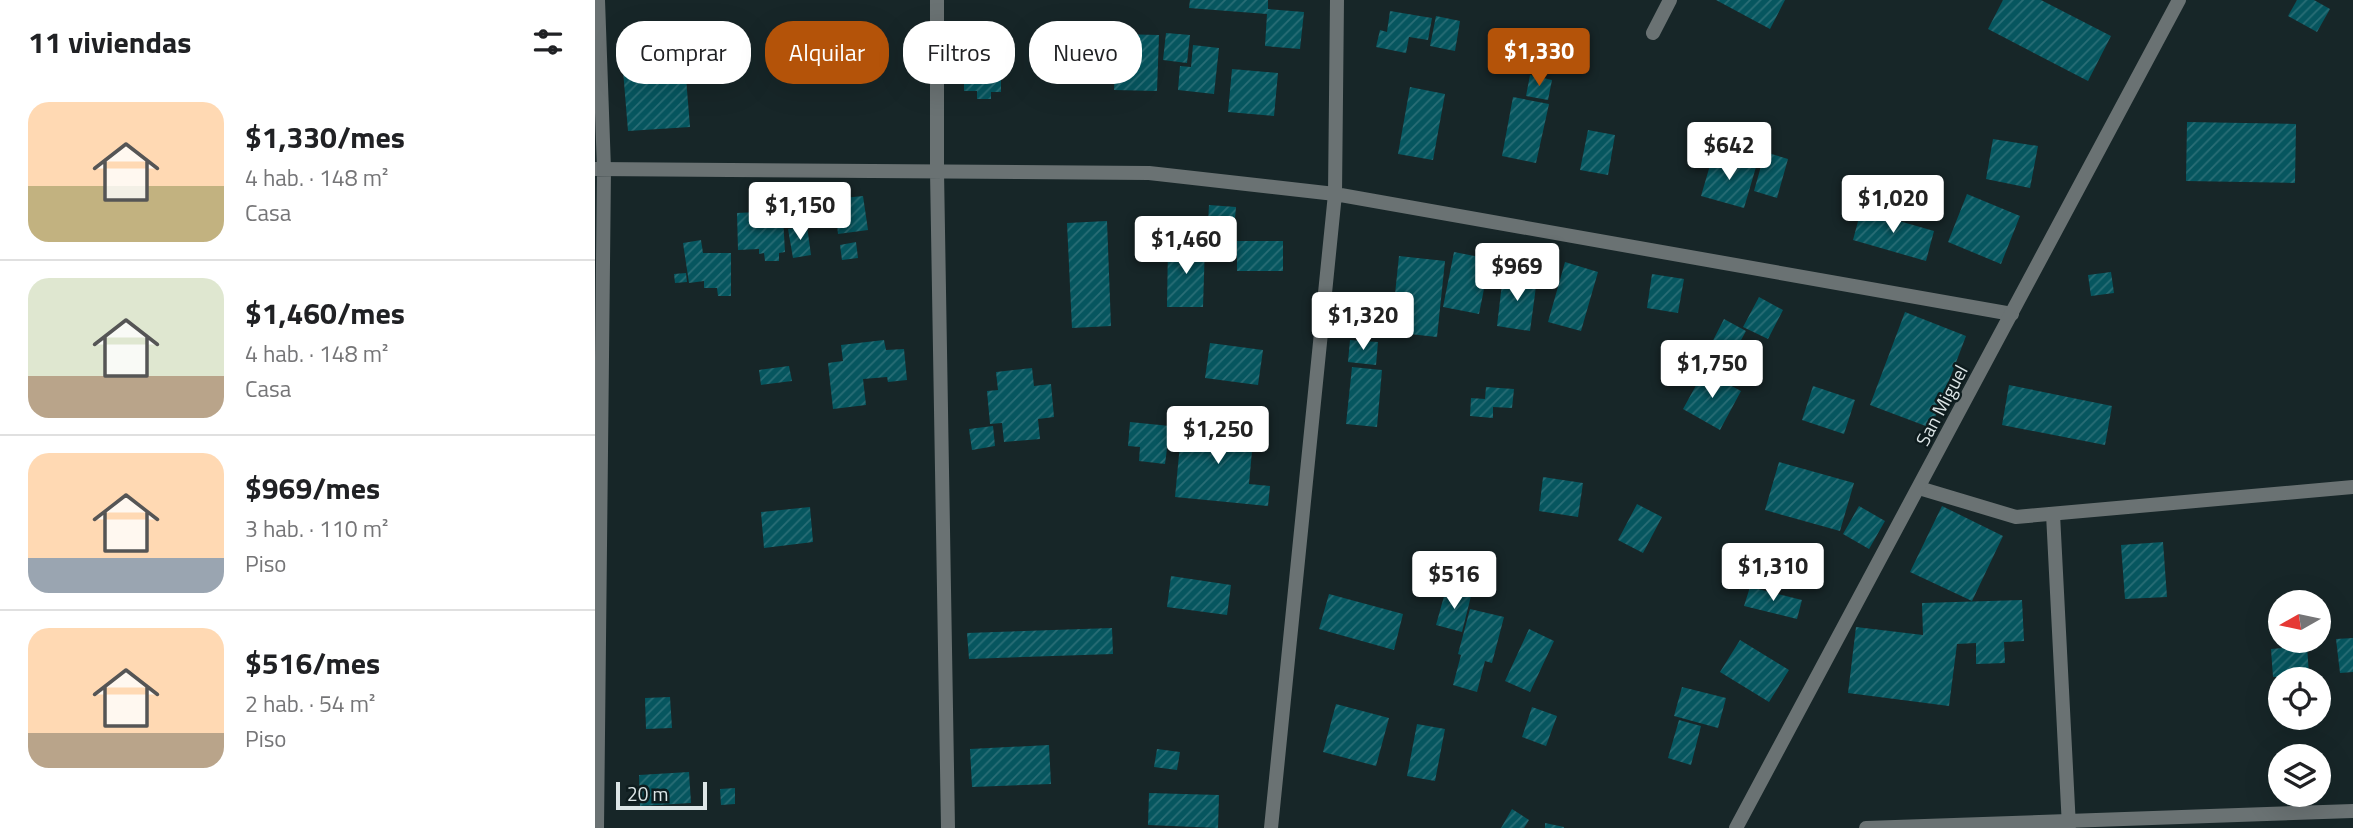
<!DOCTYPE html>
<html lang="es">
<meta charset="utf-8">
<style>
:root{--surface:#fff;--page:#f6f6f6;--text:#202124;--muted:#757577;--line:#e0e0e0;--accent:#b45309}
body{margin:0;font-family:"Titillium Web",sans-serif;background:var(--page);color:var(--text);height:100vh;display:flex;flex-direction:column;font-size:26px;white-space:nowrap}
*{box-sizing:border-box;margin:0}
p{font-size:23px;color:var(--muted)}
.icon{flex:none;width:38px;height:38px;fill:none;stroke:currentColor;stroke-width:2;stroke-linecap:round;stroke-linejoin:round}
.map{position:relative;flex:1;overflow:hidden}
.panel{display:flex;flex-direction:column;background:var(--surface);width:595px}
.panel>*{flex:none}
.banner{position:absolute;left:21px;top:21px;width:665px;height:63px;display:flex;gap:14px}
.needle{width:46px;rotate:261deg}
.fabs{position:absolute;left:1673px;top:590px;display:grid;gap:14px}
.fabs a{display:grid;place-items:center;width:63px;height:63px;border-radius:50%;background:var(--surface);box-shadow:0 7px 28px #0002;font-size:35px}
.scale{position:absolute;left:21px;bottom:18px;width:91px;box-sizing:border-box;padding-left:7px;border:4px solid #dde6e7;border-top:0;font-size:19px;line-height:24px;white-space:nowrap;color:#dde6e7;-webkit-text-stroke:5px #0e1c1e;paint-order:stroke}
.price{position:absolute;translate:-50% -60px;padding:0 16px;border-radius:7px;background:#fff;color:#222;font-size:23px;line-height:46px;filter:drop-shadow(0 2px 4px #0008)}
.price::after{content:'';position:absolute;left:50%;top:42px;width:21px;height:16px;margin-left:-10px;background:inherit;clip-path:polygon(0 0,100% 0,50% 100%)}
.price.on{background:var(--accent);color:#fff}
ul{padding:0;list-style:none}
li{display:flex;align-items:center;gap:21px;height:175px;padding:0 28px}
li+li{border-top:2px solid var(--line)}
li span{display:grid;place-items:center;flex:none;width:196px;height:140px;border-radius:21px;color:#555}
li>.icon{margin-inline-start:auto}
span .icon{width:84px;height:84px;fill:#fffc;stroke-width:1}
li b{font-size:30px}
h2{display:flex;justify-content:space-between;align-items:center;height:84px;padding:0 28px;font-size:30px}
.tag{padding:0 24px;border-radius:28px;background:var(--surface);box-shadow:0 7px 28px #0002;font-size:24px;line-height:63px}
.tag.on{background:var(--accent);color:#fff}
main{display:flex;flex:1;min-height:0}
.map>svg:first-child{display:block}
.building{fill:url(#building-hatch)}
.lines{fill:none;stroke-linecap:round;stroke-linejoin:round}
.minor{stroke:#6a7273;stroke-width:14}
.tertiary{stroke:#6a7273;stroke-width:14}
.labels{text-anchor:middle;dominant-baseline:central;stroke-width:5;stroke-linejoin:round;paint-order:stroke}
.street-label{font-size:19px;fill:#dde6e7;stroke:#0e1c1e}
</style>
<main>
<section class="panel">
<h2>11 viviendas<svg class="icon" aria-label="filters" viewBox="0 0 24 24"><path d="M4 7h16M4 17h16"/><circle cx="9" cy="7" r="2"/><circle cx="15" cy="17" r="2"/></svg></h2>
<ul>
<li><span style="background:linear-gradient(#ffd9b3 60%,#c2b280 0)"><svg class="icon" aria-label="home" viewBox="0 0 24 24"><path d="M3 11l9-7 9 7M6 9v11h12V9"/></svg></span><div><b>$1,330/mes</b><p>4 hab. · 148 m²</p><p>Casa</p></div></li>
<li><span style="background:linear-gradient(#dfe7d0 70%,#b9a48a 0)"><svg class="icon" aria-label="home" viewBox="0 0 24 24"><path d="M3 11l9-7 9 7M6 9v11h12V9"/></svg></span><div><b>$1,460/mes</b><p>4 hab. · 148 m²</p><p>Casa</p></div></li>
<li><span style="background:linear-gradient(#ffd9b3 75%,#9aa5b1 0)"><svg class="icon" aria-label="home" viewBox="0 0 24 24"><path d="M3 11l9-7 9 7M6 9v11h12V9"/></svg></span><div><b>$969/mes</b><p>3 hab. · 110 m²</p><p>Piso</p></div></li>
<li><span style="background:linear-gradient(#ffd9b3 75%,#b9a48a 0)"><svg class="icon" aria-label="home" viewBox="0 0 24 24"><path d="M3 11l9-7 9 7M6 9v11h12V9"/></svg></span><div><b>$516/mes</b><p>2 hab. · 54 m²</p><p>Piso</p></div></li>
</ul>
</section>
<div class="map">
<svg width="1758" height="828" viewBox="0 0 1758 828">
<defs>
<pattern id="building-hatch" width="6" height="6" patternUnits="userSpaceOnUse" patternTransform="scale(1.75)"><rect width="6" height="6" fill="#06565f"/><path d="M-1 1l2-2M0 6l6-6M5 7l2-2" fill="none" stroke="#2a6e76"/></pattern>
</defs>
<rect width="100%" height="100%" fill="#172628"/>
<path class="building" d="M595 0H673V9L709 12 705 49 670 46 672 14 594 8Z
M1121 0H1190L1175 29Z
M1408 0H1446L1516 36 1493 81 1393 29Z
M1702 0H1719L1735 9 1722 32 1693 16Z
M795 11 837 18 833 40 814 37 811 53 781 47 785 30 792 32Z
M841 16 865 21 860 51 835 46Z
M571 33 595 35 592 63 568 60Z
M522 34 564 35 562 91 519 90Z
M598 45 624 48 619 94 583 90 585 66 596 67Z
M89 53 95 127 33 131 27 58Z
M369 69 406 70V92H396V99H382V91H369Z
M637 69 683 73 679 116 633 112Z
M935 75 957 80 953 100 931 96Z
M815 87 850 94 838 160 803 154Z
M918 97 954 104 941 163 907 156Z
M1592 122 1701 124 1700 183 1591 181Z
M993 130 1020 135 1013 175 985 170Z
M1398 139 1443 146 1435 188 1391 179Z
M1170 152 1193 159 1182 198 1159 191Z
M1118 155 1161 167 1149 208 1106 196Z
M1372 194 1425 216 1406 264 1353 242Z
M268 196 273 230 243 234 239 199Z
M614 205 641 207 638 242 612 240Z
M1266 210 1339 231 1331 261 1258 240Z
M162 212V219L188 218 190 252 184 253V261H170L169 253 164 254V249L143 250 142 213Z
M512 221 516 326 477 328 472 223Z
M212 226 216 255 198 258 193 229Z
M106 240 108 253H136V296H123L122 288H109V281L94 283 88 243Z
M642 241H688V271H642Z
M261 242 263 258 247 260 245 245Z
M573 244 610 245 608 307H572Z
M859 252 895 259 884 314 848 307Z
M804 256 850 261 842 337 796 332Z
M970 262 1003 272 986 331 953 322Z
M1516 272 1519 293 1496 296 1493 275Z
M91 273 92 282 80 283 79 274Z
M1057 274 1089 279 1083 313 1052 308Z
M908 275 942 279 935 331 902 326Z
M1164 297 1188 310 1173 339 1148 327Z
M1310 312 1371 336 1336 428 1275 405Z
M1129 319 1151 331 1128 373 1107 362Z
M289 340 291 350 309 349 312 380 293 382 292 377 268 379 271 405 238 409 233 363 248 361 246 345Z
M755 340 783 342 781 365 753 362Z
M615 343 668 350 663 385 610 378Z
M194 366 197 381 166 385 164 370Z
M757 367 787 370 782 427 751 424Z
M437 368 439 386 456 384 459 417 443 419 445 439 409 442 407 423 395 424 392 391 403 390 401 372Z
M1109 371 1146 391 1125 430 1088 409Z
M1414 385 1517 406 1510 445 1407 425Z
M1218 386 1260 400 1249 434 1207 420Z
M891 387 919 389 917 408 898 407V418L875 416 876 398 890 399Z
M535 422 575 426 570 464 544 461 545 447 533 446Z
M587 423 659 429 654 484 675 486 673 506 580 497Z
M398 426 400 446 377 450 374 429Z
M1184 462 1259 483 1245 531 1170 510Z
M948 477 988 483 983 517 944 511Z
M1042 504 1067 517 1048 553 1023 540Z
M1264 506 1290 521 1274 549 1248 534Z
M1347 506 1408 536 1377 601 1315 572Z
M215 507 218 542 169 548 166 512Z
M1568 542 1572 597 1530 599 1526 545Z
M576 576 636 585 632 615 572 607Z
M1155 587 1207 600 1202 619 1149 606Z
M851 589 876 596 867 632 841 625Z
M734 594 808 614 799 650 724 629Z
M1427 600 1429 641 1409 642 1410 663 1381 664V643L1362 644 1354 706 1253 693 1261 627 1328 635 1327 603Z
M875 609 909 617 897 663 890 661 882 692 858 685 866 655 863 654Z
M517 628 518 654 374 659 372 633Z
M934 629 959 641 935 692 910 681Z
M1758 638V672L1745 673 1741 639Z
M1145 640 1194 670 1174 702 1125 672Z
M1712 646 1714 675 1678 677 1676 649Z
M1087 687 1131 698 1123 728 1079 716Z
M75 697 77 728 51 729 50 698Z
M741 704 794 718 781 766 728 752Z
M937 707 962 716 951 746 927 737Z
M1084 720 1106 726 1096 765 1073 758Z
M822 724 850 729 840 781 812 776Z
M454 745 456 784 377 787 375 749Z
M562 749 585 752 582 770 559 767Z
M94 772 96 803 45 806 44 775Z
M140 788V804L126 805 125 789Z
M554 793 624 795 623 828 553 825Z
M917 809 934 820 929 828H906Z
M950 823 969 827V828H950Z"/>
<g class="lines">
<path class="minor" d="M342 0V171L353 828
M1058 33 1075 0
M0 169 554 173 740 194 1417 314
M1324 488 1421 517 1758 487
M1458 514 1474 827
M2 828 9 169 3 0
M676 828 740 194 742 0
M1271 828 1758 811"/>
<path class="tertiary" d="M1141 828 1584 0"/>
</g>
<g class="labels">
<g class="street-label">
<text transform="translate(1346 405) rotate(-62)">San Miguel</text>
</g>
</g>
</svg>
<div class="fabs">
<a><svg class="needle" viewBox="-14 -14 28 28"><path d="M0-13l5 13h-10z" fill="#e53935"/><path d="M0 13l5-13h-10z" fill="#757577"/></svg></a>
<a><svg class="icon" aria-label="locate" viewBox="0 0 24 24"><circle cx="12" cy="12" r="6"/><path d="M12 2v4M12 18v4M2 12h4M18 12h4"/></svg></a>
<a><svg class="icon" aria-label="layers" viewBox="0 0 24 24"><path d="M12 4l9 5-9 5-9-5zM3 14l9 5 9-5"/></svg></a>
</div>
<div class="scale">20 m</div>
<b class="price on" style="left:944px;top:88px">$1,330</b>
<b class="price" style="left:1134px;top:182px">$642</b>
<b class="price" style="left:1298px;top:235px">$1,020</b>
<b class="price" style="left:205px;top:242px">$1,150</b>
<b class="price" style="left:591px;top:276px">$1,460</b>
<b class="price" style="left:922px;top:303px">$969</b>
<b class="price" style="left:768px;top:352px">$1,320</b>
<b class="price" style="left:1117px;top:400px">$1,750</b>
<b class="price" style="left:623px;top:466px">$1,250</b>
<b class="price" style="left:1178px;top:603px">$1,310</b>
<b class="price" style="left:859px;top:611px">$516</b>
<div class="banner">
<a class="tag">Comprar</a>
<a class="tag on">Alquilar</a>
<a class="tag">Filtros</a>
<a class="tag">Nuevo</a>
</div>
</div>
</main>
